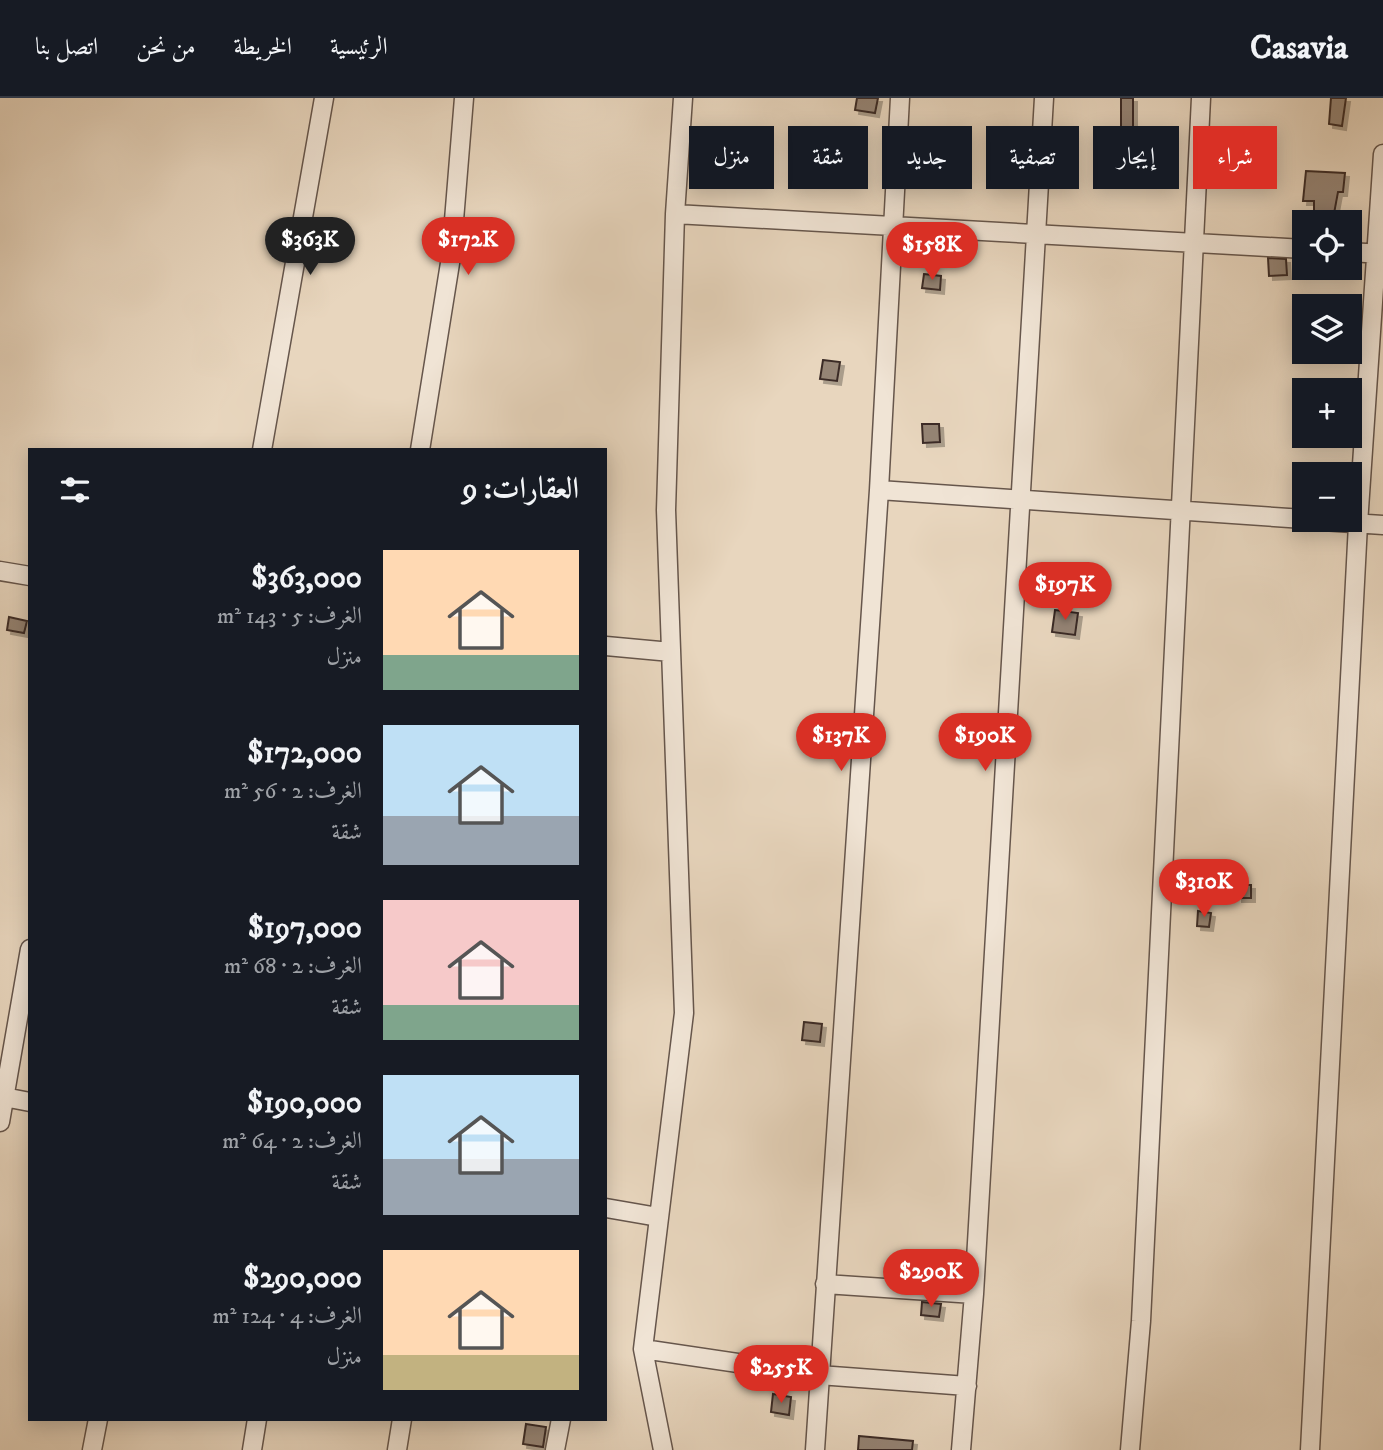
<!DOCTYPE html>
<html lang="ar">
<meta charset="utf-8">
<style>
:root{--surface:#171b24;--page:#20242c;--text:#f1f3f6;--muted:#9ea1a6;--line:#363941;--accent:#d93025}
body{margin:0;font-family:"IM FELL DW Pica",Amiri,serif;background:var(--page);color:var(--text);direction:rtl;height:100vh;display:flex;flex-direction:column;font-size:26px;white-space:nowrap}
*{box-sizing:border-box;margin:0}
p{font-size:23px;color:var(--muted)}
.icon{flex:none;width:38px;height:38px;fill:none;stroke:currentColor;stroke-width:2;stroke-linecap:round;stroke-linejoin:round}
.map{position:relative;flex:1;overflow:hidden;direction:ltr}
.drawer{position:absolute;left:28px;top:350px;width:579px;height:973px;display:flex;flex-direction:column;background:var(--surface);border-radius:0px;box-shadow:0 4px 18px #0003;direction:rtl}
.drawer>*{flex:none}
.guide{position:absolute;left:628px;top:28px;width:649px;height:63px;direction:rtl;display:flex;gap:14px}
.tools{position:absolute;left:1292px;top:112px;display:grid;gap:14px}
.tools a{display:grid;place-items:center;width:70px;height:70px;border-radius:0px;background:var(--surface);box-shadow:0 4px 18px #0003;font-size:35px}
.price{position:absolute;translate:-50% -60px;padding:0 16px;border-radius:24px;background:var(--accent);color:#fff;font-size:23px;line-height:46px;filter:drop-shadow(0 2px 4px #0008)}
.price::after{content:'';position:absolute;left:50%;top:42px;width:21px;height:16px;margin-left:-10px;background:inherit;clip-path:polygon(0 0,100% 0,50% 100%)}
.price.current{background:#222;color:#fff}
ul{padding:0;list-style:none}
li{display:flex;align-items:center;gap:21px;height:175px;padding:0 28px}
li span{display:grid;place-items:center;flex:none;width:196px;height:140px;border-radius:0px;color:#555}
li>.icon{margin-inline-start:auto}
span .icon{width:84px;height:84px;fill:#fffc;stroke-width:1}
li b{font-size:30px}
h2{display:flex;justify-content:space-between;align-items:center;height:84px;padding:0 28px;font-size:30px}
.chip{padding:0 24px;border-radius:0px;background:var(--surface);box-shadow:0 4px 18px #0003;font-size:24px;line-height:63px}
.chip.current{background:var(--accent);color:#fff}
header{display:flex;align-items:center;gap:42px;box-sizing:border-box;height:98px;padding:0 35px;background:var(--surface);border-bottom:2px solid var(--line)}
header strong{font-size:33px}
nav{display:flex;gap:38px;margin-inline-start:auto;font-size:24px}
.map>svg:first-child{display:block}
.building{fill:#958475;stroke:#3b2c26;stroke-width:2;filter:url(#shadow)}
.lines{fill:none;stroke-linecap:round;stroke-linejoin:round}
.minor-casing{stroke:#66564c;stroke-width:21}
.minor{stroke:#f0e4d5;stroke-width:18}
</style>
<header>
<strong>Casavia</strong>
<nav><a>الرئيسية</a><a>الخريطة</a><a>من نحن</a><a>اتصل بنا</a></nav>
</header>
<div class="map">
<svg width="1383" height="1352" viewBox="0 0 1383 1352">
<defs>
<filter id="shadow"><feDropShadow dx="4" dy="4" stdDeviation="0" flood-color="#0004"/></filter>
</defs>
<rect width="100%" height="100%" fill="#e8d6be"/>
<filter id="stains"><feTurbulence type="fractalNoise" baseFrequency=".00286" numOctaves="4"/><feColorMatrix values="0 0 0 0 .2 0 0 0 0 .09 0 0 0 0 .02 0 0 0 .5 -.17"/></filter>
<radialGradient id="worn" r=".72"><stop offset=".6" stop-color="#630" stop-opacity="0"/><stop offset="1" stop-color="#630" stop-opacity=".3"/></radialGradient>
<path class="building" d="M857 0H878L875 15 855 12Z
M1121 0H1133V34H1121Z
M1331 0H1346L1342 28 1329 26Z
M1306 73 1345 75 1343 94H1338L1333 121 1314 119V103H1303Z
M1268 160 1286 161 1287 177 1269 178Z
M924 176 941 178 940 192 922 190Z
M823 262 840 264 837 283 820 281Z
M922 326H939L940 344 923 345Z
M1055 512 1078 515 1075 537 1052 534Z
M9 519 27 523 24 535 7 532Z
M1238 787H1251V800H1238Z
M1198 813 1211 815 1209 829 1197 828Z
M804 924 822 926 820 944 802 942Z
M922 1204 941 1206 939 1219 921 1217Z
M773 1296 791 1299 789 1317 771 1314Z
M526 1326 546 1329 543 1349 523 1346Z
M859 1338 913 1343 912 1352H858Z"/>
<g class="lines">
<g class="minor-casing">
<path id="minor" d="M675 116 1304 151
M1349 154 1383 156
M262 352 324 0
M420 352 451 159 464 0
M879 392 1304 421
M1307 422 1383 427
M0 473 30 478
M606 548 671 554
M4 999 30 1004
M0 1024 30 851
M606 1110 658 1119
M825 1186 974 1196
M643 1251 819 1277 967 1288
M92 1352 98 1321
M252 1352 257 1321
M397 1352 402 1321
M555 1352 561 1321
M663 1352 643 1251 684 915 666 412 675 116 683 0
M815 1352 879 392 900 0
M961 1352 974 1196 1044 0
M1130 1352 1141 1223 1201 0
M1310 1352 1358 426 1383 56"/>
</g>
<use href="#minor" class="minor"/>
</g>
<rect width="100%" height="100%" filter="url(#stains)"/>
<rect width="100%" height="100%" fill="url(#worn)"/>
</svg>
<div class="tools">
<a><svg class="icon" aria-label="locate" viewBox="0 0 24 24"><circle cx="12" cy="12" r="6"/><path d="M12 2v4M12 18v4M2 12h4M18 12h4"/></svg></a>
<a><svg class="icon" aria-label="layers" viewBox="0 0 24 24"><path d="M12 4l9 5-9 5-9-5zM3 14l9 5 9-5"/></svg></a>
<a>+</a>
<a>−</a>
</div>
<b class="price current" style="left:310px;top:179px">$363K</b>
<b class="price" style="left:468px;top:179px">$172K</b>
<b class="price" style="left:932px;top:184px">$158K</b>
<b class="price" style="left:1065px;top:524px">$197K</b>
<b class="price" style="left:841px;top:675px">$137K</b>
<b class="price" style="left:985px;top:675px">$190K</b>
<b class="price" style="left:1204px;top:821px">$310K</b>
<b class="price" style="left:931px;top:1211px">$290K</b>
<b class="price" style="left:781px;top:1307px">$255K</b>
<div class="guide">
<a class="chip current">شراء</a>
<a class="chip">إيجار</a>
<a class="chip">تصفية</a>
<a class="chip">جديد</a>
<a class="chip">شقة</a>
<a class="chip">منزل</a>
</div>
<section class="drawer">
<h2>العقارات: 9<svg class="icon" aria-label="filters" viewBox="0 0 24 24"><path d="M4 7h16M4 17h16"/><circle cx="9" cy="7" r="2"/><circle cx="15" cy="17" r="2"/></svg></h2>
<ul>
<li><span style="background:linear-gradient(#ffd9b3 75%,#7fa58c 0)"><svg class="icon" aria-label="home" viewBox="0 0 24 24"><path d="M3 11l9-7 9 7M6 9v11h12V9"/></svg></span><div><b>$363,000</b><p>الغرف: 5 · 143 m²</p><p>منزل</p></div></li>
<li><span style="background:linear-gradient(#bfe0f5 65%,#9aa5b1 0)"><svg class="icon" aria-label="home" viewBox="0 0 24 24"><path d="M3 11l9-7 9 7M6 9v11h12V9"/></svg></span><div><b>$172,000</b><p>الغرف: 2 · 56 m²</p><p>شقة</p></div></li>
<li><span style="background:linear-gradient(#f6c9c9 75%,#7fa58c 0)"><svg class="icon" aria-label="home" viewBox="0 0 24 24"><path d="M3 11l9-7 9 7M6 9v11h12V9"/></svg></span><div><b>$197,000</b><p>الغرف: 2 · 68 m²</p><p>شقة</p></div></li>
<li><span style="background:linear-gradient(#bfe0f5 60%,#9aa5b1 0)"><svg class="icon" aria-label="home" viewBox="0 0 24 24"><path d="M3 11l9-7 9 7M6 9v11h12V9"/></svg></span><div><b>$190,000</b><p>الغرف: 2 · 64 m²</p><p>شقة</p></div></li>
<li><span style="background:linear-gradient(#ffd9b3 75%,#c2b280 0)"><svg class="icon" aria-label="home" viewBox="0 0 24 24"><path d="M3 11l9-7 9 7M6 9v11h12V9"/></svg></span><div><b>$290,000</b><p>الغرف: 4 · 124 m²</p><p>منزل</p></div></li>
</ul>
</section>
</div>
